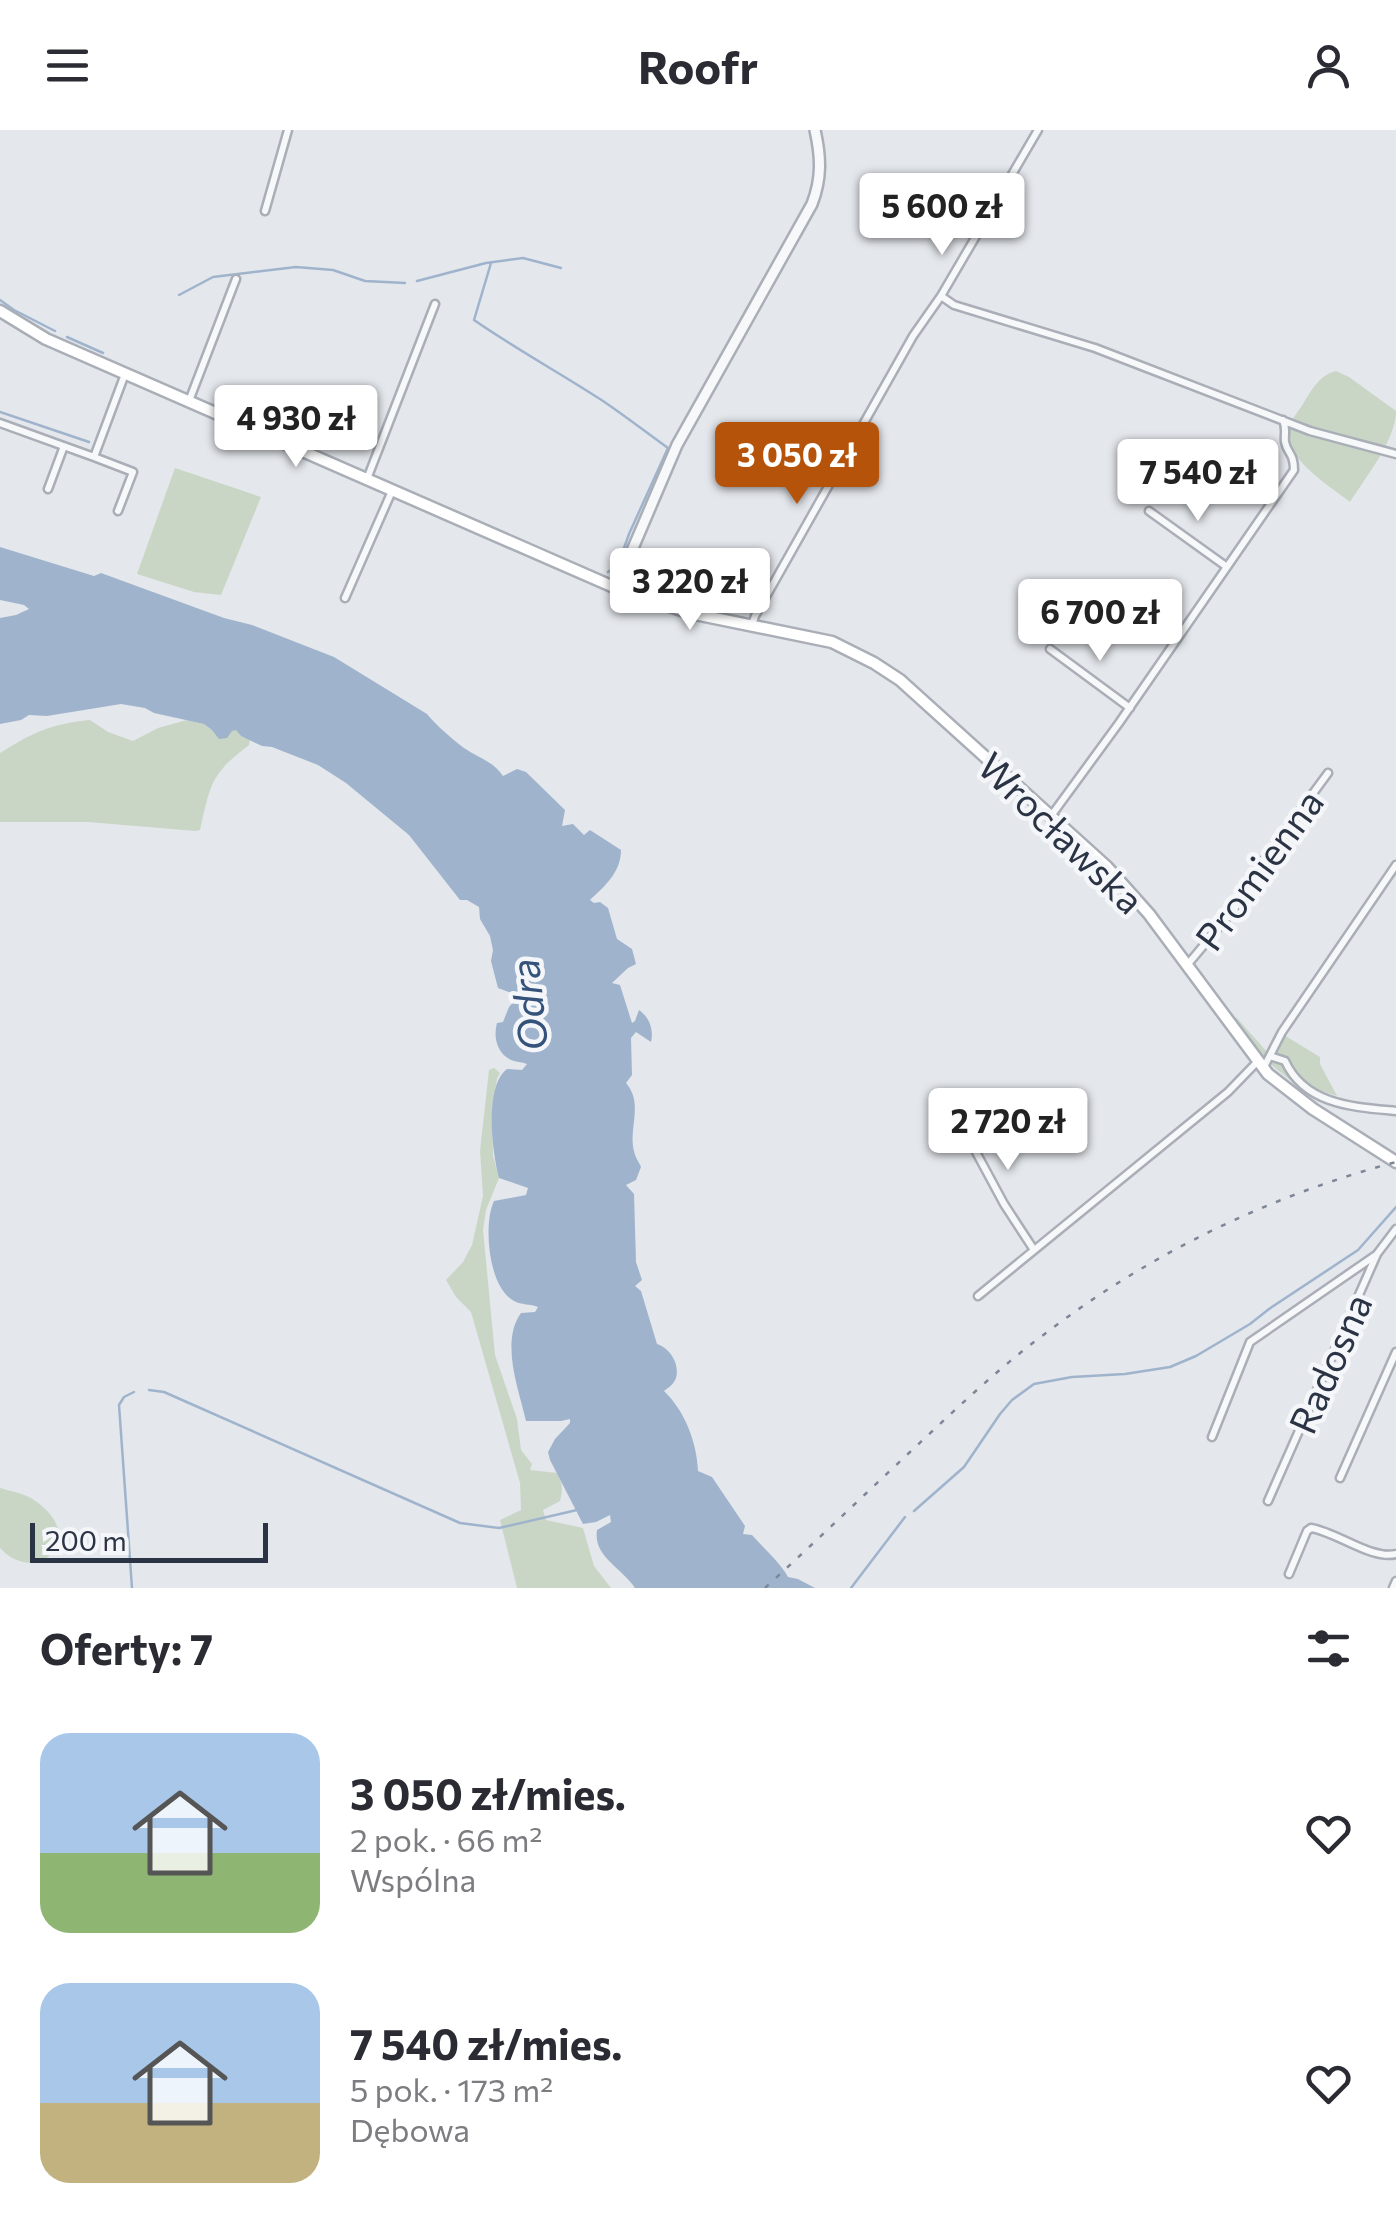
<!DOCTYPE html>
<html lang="pl">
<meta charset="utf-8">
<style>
:root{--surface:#fff;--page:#f2f2f3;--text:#2b2b33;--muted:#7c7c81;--accent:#b45309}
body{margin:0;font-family:Commissioner,sans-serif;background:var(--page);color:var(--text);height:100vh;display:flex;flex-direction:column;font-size:38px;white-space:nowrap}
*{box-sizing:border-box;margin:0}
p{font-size:32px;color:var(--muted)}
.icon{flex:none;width:55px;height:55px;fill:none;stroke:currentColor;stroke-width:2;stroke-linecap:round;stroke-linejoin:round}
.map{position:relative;height:1458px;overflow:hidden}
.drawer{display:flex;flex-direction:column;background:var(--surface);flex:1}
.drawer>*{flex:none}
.scale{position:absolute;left:30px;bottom:25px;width:238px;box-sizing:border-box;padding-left:10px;border:5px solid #2b3445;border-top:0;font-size:28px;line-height:35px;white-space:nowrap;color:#2b3445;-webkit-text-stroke:8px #f4f6f9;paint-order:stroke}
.price{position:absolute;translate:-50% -85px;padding:0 22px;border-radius:10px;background:#fff;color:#222;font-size:32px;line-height:65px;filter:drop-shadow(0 2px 5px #0008)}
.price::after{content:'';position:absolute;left:50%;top:60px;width:30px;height:22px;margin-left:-15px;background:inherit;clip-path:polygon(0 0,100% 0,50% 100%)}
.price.current{background:var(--accent);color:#fff}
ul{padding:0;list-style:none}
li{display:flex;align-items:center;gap:30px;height:250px;padding:0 40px}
li span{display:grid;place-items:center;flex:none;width:280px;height:200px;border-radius:30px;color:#555}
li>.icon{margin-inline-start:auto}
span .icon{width:120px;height:120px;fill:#fffc;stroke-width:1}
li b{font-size:42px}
h2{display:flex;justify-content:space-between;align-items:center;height:120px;padding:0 40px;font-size:42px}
header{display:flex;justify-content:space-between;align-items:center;height:130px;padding:0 40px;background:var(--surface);font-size:45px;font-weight:700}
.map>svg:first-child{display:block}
.green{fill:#c9d6c5}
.water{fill:#9fb4cc}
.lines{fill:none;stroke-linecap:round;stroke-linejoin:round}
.stream{stroke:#9fb4cc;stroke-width:2.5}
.minor-casing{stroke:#a9aeb7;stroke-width:11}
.tertiary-casing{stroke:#a9aeb7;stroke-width:14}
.secondary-casing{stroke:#a9aeb7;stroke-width:15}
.minor{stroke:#f7f8fa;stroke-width:6}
.tertiary{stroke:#f7f8fa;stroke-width:9}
.secondary{stroke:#fff;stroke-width:10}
.rail{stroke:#7d8696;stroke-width:2.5;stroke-dasharray:5 10;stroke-linecap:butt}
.labels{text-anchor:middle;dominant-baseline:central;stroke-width:9;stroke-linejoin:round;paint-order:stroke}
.street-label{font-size:38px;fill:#2b3445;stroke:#f4f6f9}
.water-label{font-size:40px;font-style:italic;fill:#34527a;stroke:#f4f6f9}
</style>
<header><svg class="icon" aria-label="menu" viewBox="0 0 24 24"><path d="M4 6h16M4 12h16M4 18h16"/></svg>Roofr<svg class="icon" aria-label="person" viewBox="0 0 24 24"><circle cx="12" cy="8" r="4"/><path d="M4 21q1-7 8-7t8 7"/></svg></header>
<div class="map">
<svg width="1396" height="1458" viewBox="0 0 1396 1458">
<rect width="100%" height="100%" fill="#e4e7ec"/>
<path class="green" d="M1336 241 1349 247 1396 281C1396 310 1365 348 1350 372 1331 357 1285 329 1288 302 1289 292 1297 283 1303 274 1311 261 1319 245 1336 241Z
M175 338 261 367 221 465 194 462 137 444Z
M90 590 108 602 133 611 158 598 187 590 204 594 212 600H237L241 606 250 610 249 615C210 645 211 653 200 700L195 701 88 692H0V623C34 602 50 594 90 590Z
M1236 887 1267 922 1279 902 1320 927V934L1337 966 1307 956 1303 960C1282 943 1239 913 1236 887Z
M494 938 500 943 497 949 492 978 493 1026 499 1048 486 1080 483 1100 495 1225 517 1289 521 1320 532 1334 530 1340 557 1343C563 1354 563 1359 560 1371L543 1380 546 1390 583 1398 594 1436 611 1458H517L500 1390 521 1380 520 1353 471 1182 456 1167 446 1150 463 1132 472 1115 483 1066 480 1021 489 940Z
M0 1358C10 1361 22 1363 31 1368 94 1408 36 1458 0 1418Z"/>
<path class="water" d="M0 417 94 446 101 443 224 488 252 495 334 527 427 584C437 596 451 608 464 618 477 627 493 631 503 646L517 639 526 642 565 680 562 696 573 694 584 705 590 700 621 720C621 742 605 756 590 770L594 773 600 772 608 778 617 809 632 819 636 834 628 838 612 853 620 855 632 893 635 891 639 880C649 887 654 899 651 912L636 902 631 908 632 945 626 953C644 974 628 998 634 1021 635 1027 639 1032 641 1037L636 1050 626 1055 634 1064 636 1132 642 1150 635 1156 641 1161 657 1214C670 1218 680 1234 676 1248 674 1254 668 1258 664 1261 685 1281 697 1313 698 1341L712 1347 745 1396 743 1404 752 1405C765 1420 779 1431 788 1447L798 1449 815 1458H635C621 1437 593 1427 597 1400L611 1392 610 1385 596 1392 583 1394 550 1330 548 1322 555 1309 570 1293V1289L561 1291H526C519 1260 500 1212 521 1183L535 1182 538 1177C531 1174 521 1175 514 1171 488 1157 483 1094 494 1071L526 1065 528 1058 499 1048C492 1023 484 956 507 939L522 940 527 934C522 932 516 932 511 930 497 923 493 907 497 893L503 892 509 877 519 866 498 858 491 831 493 820 490 806 480 789 479 777 467 770H460L409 705 346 653 318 635 272 617 262 616 241 606 236 600 232 601 227 608 219 609 212 600 204 594 154 583 145 578 121 574 47 586 29 585 21 590 0 594V488L16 485 29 479 24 475 0 470Z"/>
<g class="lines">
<path class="stream" d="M491 133 474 190C516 219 560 243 603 271 625 286 646 302 668 318L629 404 618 435 608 442
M417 151 486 133 523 128 561 138
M179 165 213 147 296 137 333 140 365 151 405 153
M0 170 14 180 55 201
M67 207 103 223
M0 282 89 312
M149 1260 164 1262 460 1393 499 1398 577 1380
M914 1381 964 1337 1000 1284 1012 1270 1034 1254 1072 1247 1125 1244 1170 1237 1196 1226 1250 1194 1269 1179 1358 1120 1396 1077
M132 1458 119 1275 124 1267 134 1262
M851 1458 905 1387"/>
<g class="minor-casing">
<path id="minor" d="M265 81 288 0
M941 166 954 175 1095 218 1310 301 1396 324
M189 271 236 149
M0 293 94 327 125 244
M94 327 133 342 118 381
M367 349 435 174
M48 359 64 316
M1149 381 1227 437
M345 468 392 361
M752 495 755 486 913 206 941 166 1038 0
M1050 519 1130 578
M1051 686 1119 593 1294 340C1294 323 1287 323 1285 312 1284 304 1287 299 1283 290
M1188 834 1235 778 1253 745 1328 643
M1270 926 1285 931C1305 975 1354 977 1396 981
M1264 937 1282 902 1396 735
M955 983 1004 1074 1034 1120
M978 1166 1228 962 1258 931
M1212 1307 1250 1212 1376 1125
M1340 1348 1396 1222
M1268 1371 1377 1124 1396 1099
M1289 1444 1307 1401 1311 1398C1337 1402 1371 1430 1396 1424
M1393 1458 1396 1451"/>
</g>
<g class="tertiary-casing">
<path id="tertiary" d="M616 458 677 315 812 74C822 48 821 27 815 0"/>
</g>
<g class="secondary-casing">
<path id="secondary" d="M0 181 46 209 616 458 690 483 832 512 874 533 900 550 1107 737 1149 784 1268 944 1313 979 1396 1032"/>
</g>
<use href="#minor" class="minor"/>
<use href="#tertiary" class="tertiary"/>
<use href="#secondary" class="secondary"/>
<path class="rail" d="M765 1458C814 1413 862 1367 910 1322 953 1282 995 1241 1042 1206 1147 1125 1268 1066 1396 1032"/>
</g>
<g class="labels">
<g class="street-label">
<text transform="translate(1062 702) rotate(44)">Wrocławska</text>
<text transform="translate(1258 739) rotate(-54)">Promienna</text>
<text transform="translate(1329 1233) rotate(-66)">Radosna</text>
</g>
<g class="water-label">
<text transform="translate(527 875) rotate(-96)">Odra</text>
</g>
</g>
</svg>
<div class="scale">200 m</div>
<b class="price" style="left:942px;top:128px">5 600 zł</b>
<b class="price" style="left:296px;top:340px">4 930 zł</b>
<b class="price current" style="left:797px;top:377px">3 050 zł</b>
<b class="price" style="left:1198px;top:394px">7 540 zł</b>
<b class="price" style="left:690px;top:503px">3 220 zł</b>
<b class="price" style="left:1100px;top:534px">6 700 zł</b>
<b class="price" style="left:1008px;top:1043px">2 720 zł</b>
</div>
<section class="drawer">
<h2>Oferty: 7<svg class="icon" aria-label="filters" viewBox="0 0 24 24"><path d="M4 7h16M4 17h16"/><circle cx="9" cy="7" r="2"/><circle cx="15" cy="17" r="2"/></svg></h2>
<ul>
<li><span style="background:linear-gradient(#a9c7e8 60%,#8fb573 0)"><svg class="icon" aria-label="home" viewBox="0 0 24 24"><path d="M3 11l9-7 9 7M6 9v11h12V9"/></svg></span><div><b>3 050 zł/mies.</b><p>2 pok. · 66 m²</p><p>Wspólna</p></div><svg class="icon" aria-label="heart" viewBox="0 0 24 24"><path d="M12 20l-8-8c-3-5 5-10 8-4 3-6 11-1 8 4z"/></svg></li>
<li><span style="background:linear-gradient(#a9c7e8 60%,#c2b280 0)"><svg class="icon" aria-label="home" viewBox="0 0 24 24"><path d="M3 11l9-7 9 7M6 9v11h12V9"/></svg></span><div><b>7 540 zł/mies.</b><p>5 pok. · 173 m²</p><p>Dębowa</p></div><svg class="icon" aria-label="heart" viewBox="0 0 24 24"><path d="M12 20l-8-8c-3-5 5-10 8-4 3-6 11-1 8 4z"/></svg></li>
</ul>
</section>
